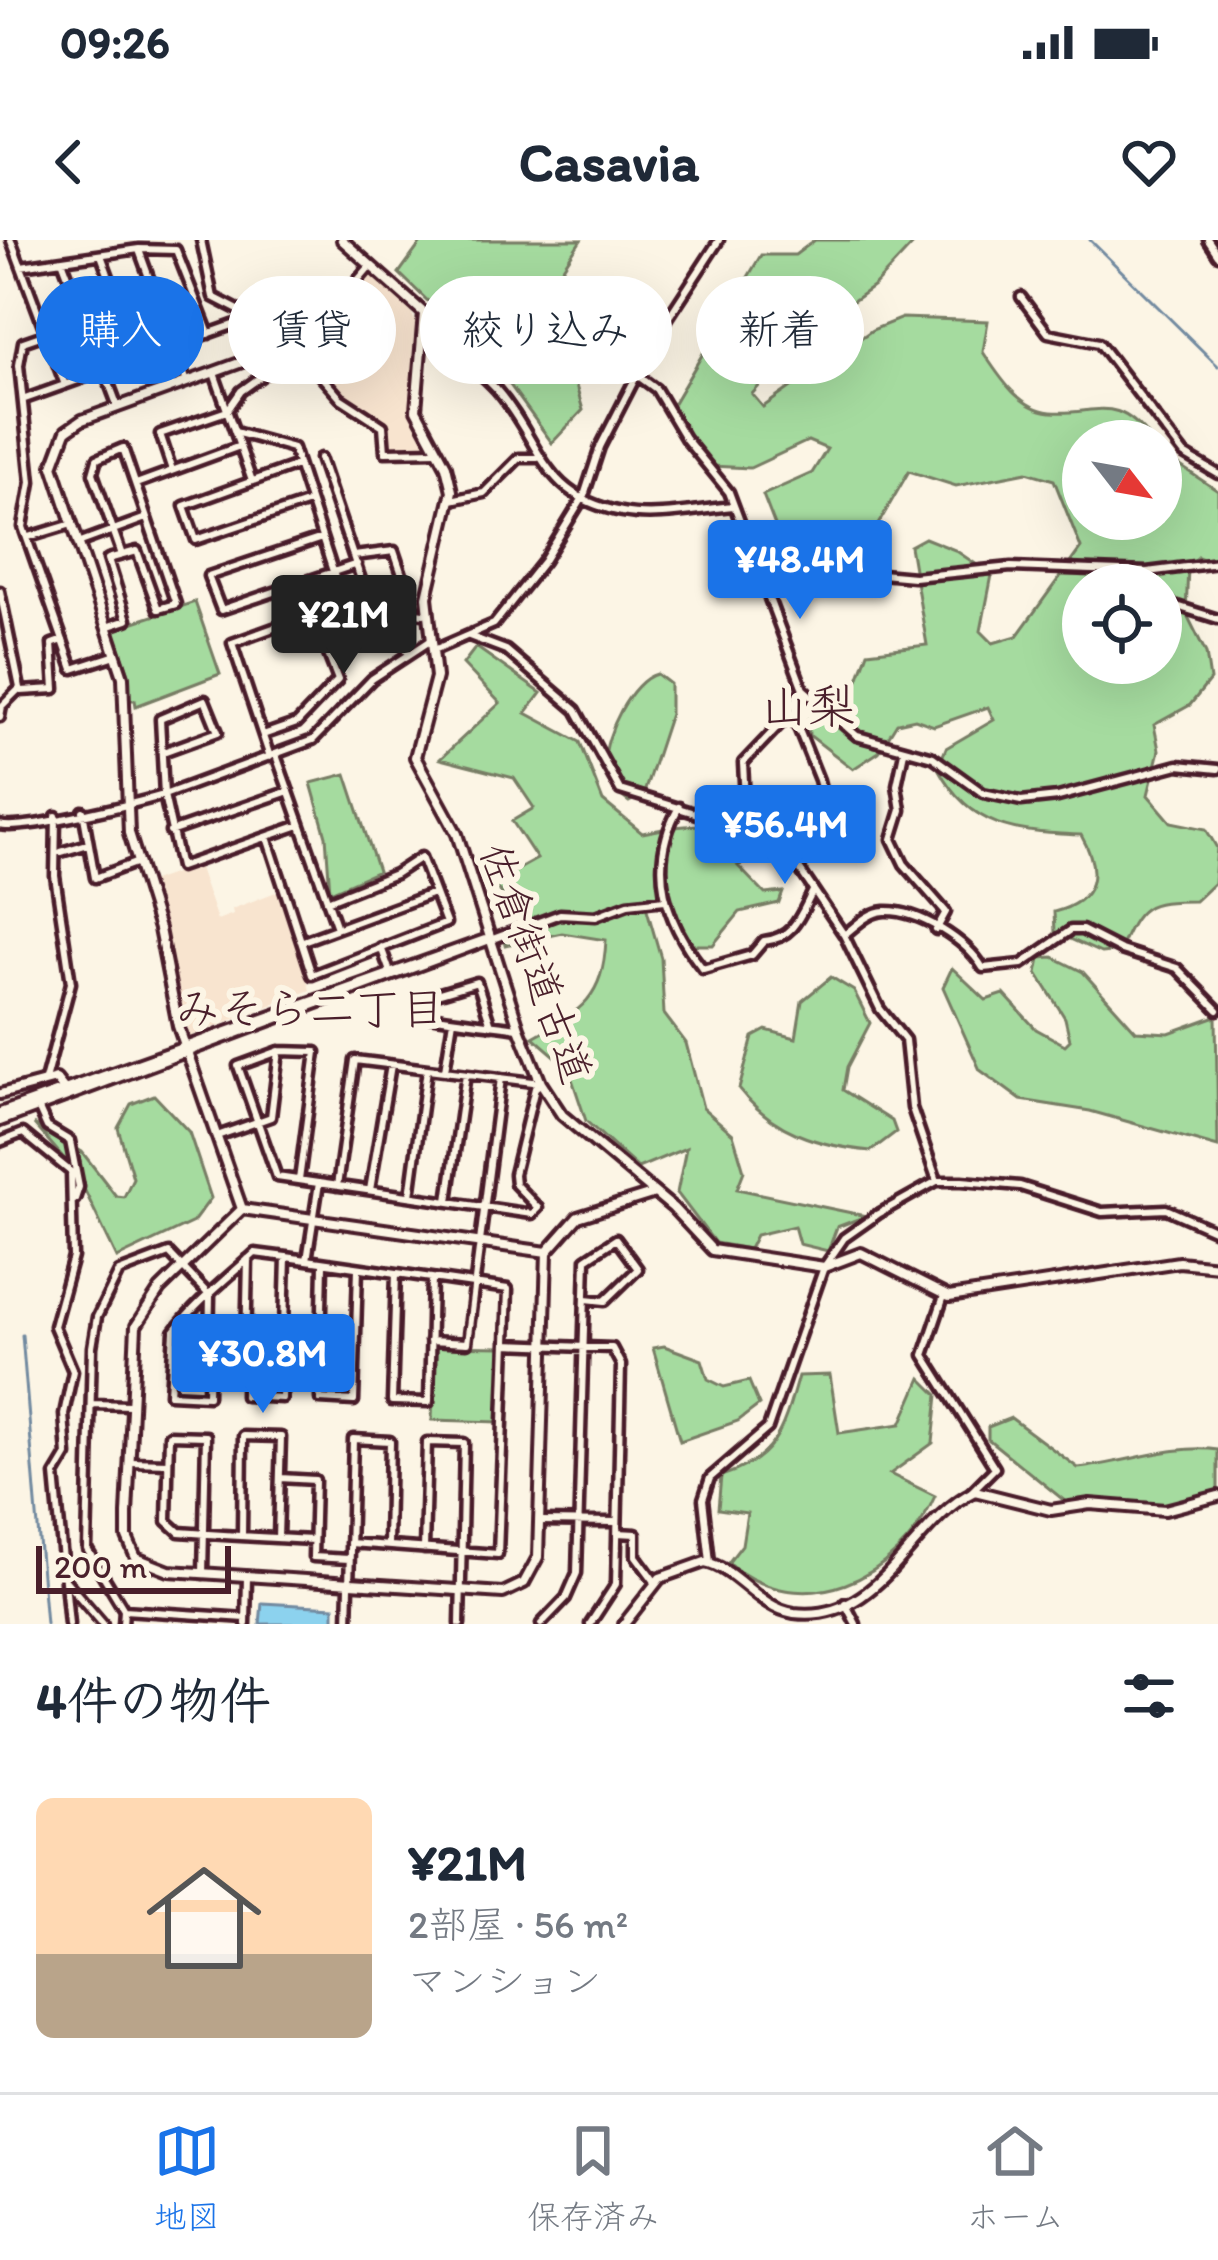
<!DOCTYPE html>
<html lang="ja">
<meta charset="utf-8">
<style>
:root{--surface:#fff;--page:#f6f6f7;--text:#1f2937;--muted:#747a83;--line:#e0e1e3;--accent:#1a73e8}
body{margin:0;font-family:Itim,"Klee One",sans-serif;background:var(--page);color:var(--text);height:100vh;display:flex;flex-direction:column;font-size:45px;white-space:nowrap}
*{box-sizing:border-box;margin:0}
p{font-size:39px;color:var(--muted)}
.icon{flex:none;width:66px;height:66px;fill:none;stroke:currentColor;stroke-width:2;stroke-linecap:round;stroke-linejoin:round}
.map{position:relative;height:1384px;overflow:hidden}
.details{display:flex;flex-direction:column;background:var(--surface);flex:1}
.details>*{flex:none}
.hud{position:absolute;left:36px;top:36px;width:1146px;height:108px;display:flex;gap:24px}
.needle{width:78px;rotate:121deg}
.tools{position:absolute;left:1062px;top:180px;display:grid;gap:24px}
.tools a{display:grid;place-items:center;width:120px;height:120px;border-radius:50%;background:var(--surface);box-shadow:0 12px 48px #0002;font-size:60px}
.scale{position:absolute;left:36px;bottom:30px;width:195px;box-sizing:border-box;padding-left:12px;border:6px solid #4a1f2b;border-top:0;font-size:33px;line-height:42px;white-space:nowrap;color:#4a1f2b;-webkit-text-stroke:9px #fcf5e5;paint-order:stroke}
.price{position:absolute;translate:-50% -102px;padding:0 27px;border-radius:12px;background:var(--accent);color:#fff;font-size:39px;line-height:78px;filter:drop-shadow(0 3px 6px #0008)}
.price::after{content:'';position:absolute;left:50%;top:72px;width:36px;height:27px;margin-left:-18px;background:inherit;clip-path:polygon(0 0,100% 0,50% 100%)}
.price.selected{background:#222;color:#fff}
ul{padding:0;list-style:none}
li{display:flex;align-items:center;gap:36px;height:300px;padding:0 36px}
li+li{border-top:3px solid var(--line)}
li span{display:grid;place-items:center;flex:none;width:336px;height:240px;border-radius:18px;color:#555}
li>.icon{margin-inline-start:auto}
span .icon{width:144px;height:144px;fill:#fffc;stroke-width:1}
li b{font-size:51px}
h2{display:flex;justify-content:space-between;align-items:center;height:144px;padding:0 36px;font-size:51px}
.tag{padding:0 42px;border-radius:54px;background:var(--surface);box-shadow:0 12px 48px #0002;font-size:42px;line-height:108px}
.tag.selected{background:var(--accent);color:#fff}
.status{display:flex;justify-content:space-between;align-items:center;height:84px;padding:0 60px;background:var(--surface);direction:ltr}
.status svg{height:33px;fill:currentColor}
header{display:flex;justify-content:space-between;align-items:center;height:156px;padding:0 36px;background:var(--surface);font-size:54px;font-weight:700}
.menu{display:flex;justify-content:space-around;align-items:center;height:168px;border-top:3px solid var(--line);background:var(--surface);font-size:33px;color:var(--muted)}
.menu a{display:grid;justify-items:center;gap:6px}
.menu .selected{color:var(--accent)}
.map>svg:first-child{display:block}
.built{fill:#f8e4cf}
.green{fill:#a5db9f;stroke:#787d65;stroke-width:3;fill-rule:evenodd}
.water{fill:#8cd2ee;stroke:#728aa0;stroke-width:3}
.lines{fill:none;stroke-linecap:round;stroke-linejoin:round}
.stream{stroke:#728aa0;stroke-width:3}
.street-casing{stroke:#4a1f2b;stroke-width:15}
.secondary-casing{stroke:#4a1f2b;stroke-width:16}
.street{stroke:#fcf5e5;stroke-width:6}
.secondary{stroke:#fcf5e5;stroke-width:8}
.labels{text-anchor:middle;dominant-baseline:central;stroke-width:12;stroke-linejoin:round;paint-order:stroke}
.street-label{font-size:42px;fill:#4a1f2b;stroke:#fcf5e5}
.neighbourhood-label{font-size:45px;fill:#4a1f2b;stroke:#fcf5e5}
.quarter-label{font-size:48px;fill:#4a1f2b;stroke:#fcf5e5}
</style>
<div class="status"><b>09:26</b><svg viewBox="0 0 49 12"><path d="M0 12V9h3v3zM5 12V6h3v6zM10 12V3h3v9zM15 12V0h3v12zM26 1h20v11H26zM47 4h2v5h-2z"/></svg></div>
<header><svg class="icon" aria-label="back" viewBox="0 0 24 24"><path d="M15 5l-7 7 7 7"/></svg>Casavia<svg class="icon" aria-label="heart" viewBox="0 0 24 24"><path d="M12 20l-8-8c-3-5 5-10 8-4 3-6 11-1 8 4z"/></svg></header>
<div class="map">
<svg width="1218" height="1384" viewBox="0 0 1218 1384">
<rect width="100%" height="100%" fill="#fcf5e5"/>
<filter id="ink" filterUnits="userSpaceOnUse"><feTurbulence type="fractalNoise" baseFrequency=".00833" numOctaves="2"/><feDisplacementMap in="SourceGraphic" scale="24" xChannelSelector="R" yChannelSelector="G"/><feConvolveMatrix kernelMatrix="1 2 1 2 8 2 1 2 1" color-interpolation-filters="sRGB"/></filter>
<g filter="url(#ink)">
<path class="built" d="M370 31 408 64 417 86 409 170 426 204 421 207 387 208 386 183 343 157 304 110Z
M198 625 217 680 233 674 232 669 281 650 310 750 190 796 150 642Z"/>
<path class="green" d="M423 0H581L558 35 562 97 583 170 552 203 507 141 526 114C500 77 479 68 434 67L399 33Z
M815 0H917L874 46 803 97 752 154 763 167 872 90 902 78 988 81 983 112C999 136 1019 169 1051 172 1095 176 1115 151 1152 201H1083V279H1161V213L1218 251V325L1198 317 1188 327 1186 373 1206 413 1210 440 1190 465 1154 485 1159 510 1148 555 1171 582 1206 589 1217 608 1214 643 1195 661C1144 661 1139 665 1119 711L1101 713 1055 692 1054 672C1097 661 1102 632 1081 595 1017 592 971 590 938 528L946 508 994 480 988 467 934 486 915 479 897 483 879 512 853 529 809 495 808 479 856 445 868 412 927 405 910 306 925 298 955 310 992 335 981 391 993 403 1017 396 1081 308 1054 240 1027 232 956 246 909 231 854 326 812 325 784 309 763 255 812 233 827 209 808 201 750 228 711 226 669 171 761 15H795ZM1083 345H1161V423H1083Z
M195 362 220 434 136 466 135 460H128L129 434 113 389Z
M476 407 541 453 526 473 580 502 603 561 642 593C690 584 731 575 768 612L738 626 765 654 783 652 779 663 740 672 713 705H682L671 665 644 659 661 718 664 774 686 803 703 868 733 894 744 931 737 949 866 976 837 987 828 1011 799 1004 794 986 756 995 749 1009 715 1003 677 953 686 908 638 928 586 881 568 827 533 797C583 770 603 758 606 700L562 693 505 705 503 697 535 685 492 644 537 619 512 581 534 568 514 538 440 519 500 463 463 424Z
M657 434 670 444V474L644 553 629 562C615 552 606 541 605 522 604 496 631 440 657 434Z
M346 534 378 631 330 652 326 596 311 543Z
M1053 717 1083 732 1136 791 1169 793 1216 776 1218 907 1090 871 1021 860 980 830 943 747 952 728 986 760 1004 754 1036 789 1065 805 1070 800 1065 778 1037 733 1040 718Z
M831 737 854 751 870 783 847 827 843 850 892 881 896 892 871 911C818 906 773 892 739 849L753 797 766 790 796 798 802 761Z
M154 855 189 892 211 958 193 982 117 1018 76 932 34 884 82 912 116 956 124 957 133 938 118 888 131 864Z
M435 1106 501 1107 500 1182 432 1180Z
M664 1106 702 1120 708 1139 724 1147 749 1141 759 1165 738 1181 680 1201 653 1108Z
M830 1135 839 1193 901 1184 921 1138 938 1155 933 1203 890 1234 935 1256C898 1341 802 1384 728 1323L742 1305 747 1273 718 1269 721 1236C777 1219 783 1189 798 1136Z
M1011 1178 1078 1228C1126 1223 1173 1204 1218 1210V1253L1199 1263 1154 1267 1066 1262 988 1199V1187Z"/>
<path class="water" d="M262 1363 334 1367V1384H260Z"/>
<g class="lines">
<path class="stream" d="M1090 0 1218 126
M22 1095 46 1384"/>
<g class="street-casing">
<path id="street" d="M11 0 65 145
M201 0 213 57 281 92 286 106 298 110 340 158 383 186 385 212 437 211
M1208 0 1218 15
M139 10 187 142
M101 15 139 118
M62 20 118 167
M21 26 139 9 176 10 209 94
M1021 57 1048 93 1099 103 1184 214 1218 234
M425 88C449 108 475 126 496 149 542 201 539 256 622 272 656 279 699 269 734 266
M46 94 23 102 19 125 31 242 23 287 73 429 116 415
M214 133 252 241
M637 135 656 149 685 198 729 252 803 449 857 496 933 517 983 553 1021 561 1058 557 1178 525 1218 529
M25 159 244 81 250 74
M235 192 293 208 353 393
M320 218 380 396
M297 225 184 266 196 300 309 262
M172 230 160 194 227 171 241 151 298 110 370 26
M136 244 240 206
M451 260 484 253 519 218H537
M29 297 72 284
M322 298 208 336 221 370 357 324
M78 303 146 278
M354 316 394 311 415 373 424 374
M761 331 799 318 805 327 914 337 1011 327 1147 332 1218 323
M1111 334 1125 345
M0 351 20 448 2 466 0 477
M1161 361 1218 379
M106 387 127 380 108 319 137 311 158 369 176 364 123 208 97 219 93 233 122 315
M469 396 506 410 576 470 620 550 717 580 746 579 786 609 844 695 880 769 905 800 912 868 937 941
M434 410 494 384 544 321 584 256 600 207 659 92 719 0
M21 451 55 449 52 404 63 400
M263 495 297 483 338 440 324 404 353 393 406 399 407 411
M163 512 218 492 205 460 160 479 164 555 313 500 372 439 430 401
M904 512 897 545 901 570 892 599 904 624 946 672 936 690
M276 515 337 688
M270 517 232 403 343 363
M679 567C647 624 664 680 703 729L752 715 764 701C794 698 800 676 813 651
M83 571 95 638 138 622
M746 579 743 523 783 481 802 450
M0 585C19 592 137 563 164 555L180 627 300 585
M170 592 289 551
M267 597 312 735 446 683 421 617 395 634 327 661
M787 609 832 592 819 540 791 470
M61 612 88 604
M844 695C857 685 868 672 885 671 920 670 967 701 983 728L1022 724 1071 690H1082L1121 710 1177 728 1218 770
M490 700 560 674 596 676 628 664 665 660
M303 701 434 653
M381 707 390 732
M491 785 477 742 423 758 430 776C460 781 489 784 519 788
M445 830 453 780
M45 840 71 743 55 636 56 576
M38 867 47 887 70 901 79 947 75 959
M217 896 271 877 279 811
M0 902 23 893 71 932 73 1017 54 1086 73 1131 64 1174 67 1215 55 1235 69 1384
M299 940 316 812 279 811 238 826 277 937 532 974 538 968 515 944 514 934 535 848 541 843 355 820 337 946
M370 950 391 825
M410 956 427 829
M448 961 466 834
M248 1019 245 1156 282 1158 286 1017 508 1049 498 1314 350 1303
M307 1020 319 943
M323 1024 320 1159 354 1161 358 1028
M396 1033 392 1161 429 1162 432 1038
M944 1056 924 1115 995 1228 971 1252
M430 1101 467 1103 501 838
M506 1104 612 1108 621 1125 616 1344 590 1384
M91 1164 130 1165
M130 1222 168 1223
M280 1238 315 1240 313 1317 349 1319
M541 1281 616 1282
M618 1293 636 1294V1316L656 1343
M242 1296 243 1196 281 1197 278 1298
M424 1309 427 1202 464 1203 460 1384
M710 1322 703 1259 710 1238 768 1188 824 1027 844 998 878 974 937 941H962L1020 946 1102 972 1166 969 1218 992
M203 1334 206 1196 169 1195 167 1281 179 1292C223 1295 268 1298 313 1300
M65 1340 103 1384
M845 1363 856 1384
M124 1370 246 1378
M123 1384 124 1370 87 1309 92 1107 97 1077 119 1032 169 1013 210 1056 208 1156 170 1154 174 1092C195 1063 229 1037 255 1013L286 1017
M246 1384 247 1337
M348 1384 353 1199 390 1201 388 1305
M541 1384 566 1358 577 1333 586 1019 616 999 638 1029 605 1061 586 1059"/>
</g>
<g class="secondary-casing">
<path id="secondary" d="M342 0 424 73 416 170 446 226 452 251 427 357 436 437 415 517 457 594 519 788 541 843 562 875 673 968 712 1010 824 1027 861 1013 949 1057 1179 1022 1218 1026
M0 854 56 839 64 849
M0 873 485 700
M0 881 487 700
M242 969 160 1049 136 1086 127 1274V1297L136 1318 169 1331 503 1353 524 1343 538 1317 547 1012 578 977 655 953
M242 969 178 786 159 689 129 593 123 437 53 226 66 191 82 180 286 106
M242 969 547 1012
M624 1384 660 1338 705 1322C738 1329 757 1367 794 1373 882 1384 910 1282 975 1251L1051 1270 1090 1264 1165 1270 1218 1256"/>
</g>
<use href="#street" class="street"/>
<use href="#secondary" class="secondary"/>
</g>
</g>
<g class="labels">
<g class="street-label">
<text transform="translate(536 723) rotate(70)">佐倉街道古道</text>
</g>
<g class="neighbourhood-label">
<text x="310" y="768">みそら二丁目</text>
</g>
<g class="quarter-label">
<text x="808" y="466">山梨</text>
</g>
</g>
</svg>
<div class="tools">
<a><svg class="needle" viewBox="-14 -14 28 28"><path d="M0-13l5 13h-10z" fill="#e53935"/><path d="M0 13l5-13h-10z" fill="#747a83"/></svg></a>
<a><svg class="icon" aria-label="locate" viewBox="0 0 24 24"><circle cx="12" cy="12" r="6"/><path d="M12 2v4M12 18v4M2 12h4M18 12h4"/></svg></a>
</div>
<div class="scale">200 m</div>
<b class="price" style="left:800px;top:382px">¥48.4M</b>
<b class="price selected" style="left:344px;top:437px">¥21M</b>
<b class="price" style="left:785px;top:647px">¥56.4M</b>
<b class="price" style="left:263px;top:1176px">¥30.8M</b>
<div class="hud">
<a class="tag selected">購入</a>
<a class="tag">賃貸</a>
<a class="tag">絞り込み</a>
<a class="tag">新着</a>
</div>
</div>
<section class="details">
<h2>4件の物件<svg class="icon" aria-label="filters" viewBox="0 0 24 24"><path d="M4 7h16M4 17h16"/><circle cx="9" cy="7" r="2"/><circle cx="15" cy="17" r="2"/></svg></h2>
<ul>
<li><span style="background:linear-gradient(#ffd9b3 65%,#b9a48a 0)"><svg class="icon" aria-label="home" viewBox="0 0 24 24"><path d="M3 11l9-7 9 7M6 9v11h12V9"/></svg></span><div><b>¥21M</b><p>2部屋 · 56 m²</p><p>マンション</p></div></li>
</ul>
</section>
<nav class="menu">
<a class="selected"><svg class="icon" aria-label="map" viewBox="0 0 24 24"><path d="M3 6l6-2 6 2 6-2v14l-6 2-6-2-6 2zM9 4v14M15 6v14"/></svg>地図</a>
<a><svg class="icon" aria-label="saved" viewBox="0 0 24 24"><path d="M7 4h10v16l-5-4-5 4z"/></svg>保存済み</a>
<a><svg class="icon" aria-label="home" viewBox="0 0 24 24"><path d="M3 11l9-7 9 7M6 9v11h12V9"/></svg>ホーム</a>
</nav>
